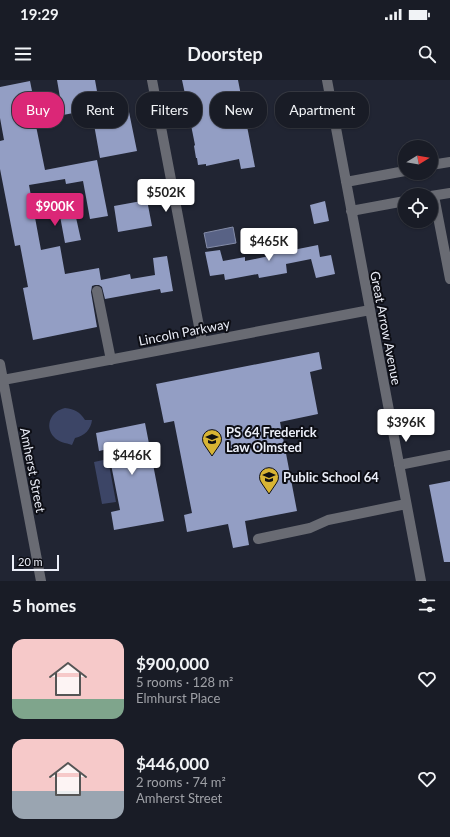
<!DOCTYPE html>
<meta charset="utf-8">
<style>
:root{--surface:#191c26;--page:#262932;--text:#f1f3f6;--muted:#9fa1a7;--line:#373a43;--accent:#db2777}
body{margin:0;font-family:Lato,sans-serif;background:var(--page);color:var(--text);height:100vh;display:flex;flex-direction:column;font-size:15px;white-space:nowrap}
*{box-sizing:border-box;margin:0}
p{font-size:13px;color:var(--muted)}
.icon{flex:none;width:22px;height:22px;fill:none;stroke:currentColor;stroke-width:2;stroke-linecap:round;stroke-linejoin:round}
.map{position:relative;height:501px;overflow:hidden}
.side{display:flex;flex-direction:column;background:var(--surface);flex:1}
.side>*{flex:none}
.guide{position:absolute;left:12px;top:12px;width:426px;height:36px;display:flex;gap:8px}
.needle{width:26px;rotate:79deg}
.fabs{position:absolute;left:398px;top:60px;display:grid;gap:8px}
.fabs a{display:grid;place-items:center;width:40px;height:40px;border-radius:50%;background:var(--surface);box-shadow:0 1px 3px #0004,0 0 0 1px var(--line);font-size:20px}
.scale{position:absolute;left:12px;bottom:10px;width:47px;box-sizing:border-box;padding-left:4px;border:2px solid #ebeef8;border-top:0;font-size:11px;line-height:14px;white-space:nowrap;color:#ebeef8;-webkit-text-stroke:3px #0d0e15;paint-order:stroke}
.price{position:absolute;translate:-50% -34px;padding:0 9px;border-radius:4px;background:#fff;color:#222;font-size:13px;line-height:26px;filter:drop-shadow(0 1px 2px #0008)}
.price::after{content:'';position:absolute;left:50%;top:24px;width:12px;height:9px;margin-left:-6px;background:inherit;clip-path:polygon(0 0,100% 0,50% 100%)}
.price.selected{background:var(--accent);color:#fff}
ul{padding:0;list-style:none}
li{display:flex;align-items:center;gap:12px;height:100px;padding:0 12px}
li span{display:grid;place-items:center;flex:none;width:112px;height:80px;border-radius:12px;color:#555}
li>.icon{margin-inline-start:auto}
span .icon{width:48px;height:48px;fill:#fffc;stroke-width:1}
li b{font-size:17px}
h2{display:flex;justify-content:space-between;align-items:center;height:48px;padding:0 12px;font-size:17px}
.tag{padding:0 14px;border-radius:16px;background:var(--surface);box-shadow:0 1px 3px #0004,0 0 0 1px var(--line);font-size:14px;line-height:36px}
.tag.selected{background:var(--accent);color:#fff}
.status{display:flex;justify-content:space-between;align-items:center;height:28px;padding:0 20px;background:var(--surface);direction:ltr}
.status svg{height:11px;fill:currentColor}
header{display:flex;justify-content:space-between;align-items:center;height:52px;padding:0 12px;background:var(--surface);font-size:18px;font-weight:700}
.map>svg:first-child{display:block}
.green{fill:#3c4566}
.water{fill:#586285;stroke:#848ca8}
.building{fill:#939ec4}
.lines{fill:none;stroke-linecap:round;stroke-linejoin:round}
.minor{stroke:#696b73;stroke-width:10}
.labels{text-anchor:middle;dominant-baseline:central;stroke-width:4;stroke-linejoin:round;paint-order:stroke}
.street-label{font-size:13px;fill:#ebeef8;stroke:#0d0e15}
.poi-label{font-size:13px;font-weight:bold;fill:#ebeef8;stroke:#0d0e15;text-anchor:start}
</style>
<div class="status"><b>19:29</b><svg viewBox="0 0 49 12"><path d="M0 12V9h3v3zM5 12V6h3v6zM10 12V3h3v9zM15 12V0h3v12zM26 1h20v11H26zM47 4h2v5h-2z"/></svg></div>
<header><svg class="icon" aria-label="menu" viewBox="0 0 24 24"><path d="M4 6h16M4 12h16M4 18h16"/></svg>Doorstep<svg class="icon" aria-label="search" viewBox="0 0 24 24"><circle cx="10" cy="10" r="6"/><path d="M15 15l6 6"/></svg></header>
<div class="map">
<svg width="450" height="501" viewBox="0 0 450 501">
<rect width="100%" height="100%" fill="#212533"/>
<path class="green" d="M65 328C75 329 80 332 85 340H92C91 349 85 356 75 358L72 365C66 363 58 362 54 357 44 346 51 331 65 328Z
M108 379 116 422 102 424 94 382Z"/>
<path class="water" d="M233 147 236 163 207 168 204 153Z"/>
<path class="building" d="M57 0H95L100 28 63 35Z
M182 0H238L255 87 241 89 239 79 206 86V84L198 85 197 78H196L194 66 195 65 190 40H188L186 28H188Z
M30 1 38 41H35L45 90 97 80 108 136 90 139 83 101 66 104 65 99 29 105 41 170 60 166 65 194 99 188 101 200 130 194 131 199 155 195 153 178 167 176 173 211 161 213 160 209 105 219 102 207 99 205H95L92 206 91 212 97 247 33 260 23 208 28 207 20 165 15 166 0 89V61L4 60 0 38V7Z
M129 32 137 71 100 78 93 39Z
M147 120 152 146 118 152 114 126Z
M325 121 329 141 314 144 310 125Z
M75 133 81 160 65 163 60 136Z
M281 155 283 172 318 165 320 177 331 175 335 194 316 198 311 179 286 184 287 193 259 198 258 194 225 200 224 194 210 196 205 172 220 170 223 181 245 177V181L269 176 266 158Z
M319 272 322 289 310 292 318 334 280 342 297 431 245 441 249 465 233 468 228 444 187 452 184 435 192 433 174 341 164 343 156 304Z
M145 343 164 441 114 450 111 432 120 430 108 369 99 371 96 353Z
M450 401V482H444L429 405Z"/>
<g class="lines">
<path class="minor" d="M152 0 202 262
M327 0 421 501
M431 85 450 82
M346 102 405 91
M431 116 450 113
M434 116 450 199
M351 131 405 121
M97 211 111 280
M0 284 41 501
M0 299 3 300 51 291 370 230
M399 385 450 375
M258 459 310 448 328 440 406 424"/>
</g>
<defs>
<g id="school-pin" transform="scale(1)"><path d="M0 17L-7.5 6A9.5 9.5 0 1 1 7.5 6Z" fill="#d8b434" stroke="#0d0e15"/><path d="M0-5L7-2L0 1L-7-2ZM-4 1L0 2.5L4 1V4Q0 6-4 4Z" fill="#111"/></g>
</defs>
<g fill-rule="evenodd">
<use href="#school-pin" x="212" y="359"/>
<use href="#school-pin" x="269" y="397"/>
</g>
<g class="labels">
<g class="street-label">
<text transform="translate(386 248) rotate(79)">Great Arrow Avenue</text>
<text transform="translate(184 252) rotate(-11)">Lincoln Parkway</text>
<text transform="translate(33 390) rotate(79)">Amherst Street</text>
</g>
<g class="poi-label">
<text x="226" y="352">PS 64 Frederick<tspan x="226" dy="15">Law Olmsted</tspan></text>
<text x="283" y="397">Public School 64</text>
</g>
</g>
</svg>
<div class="fabs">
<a><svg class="needle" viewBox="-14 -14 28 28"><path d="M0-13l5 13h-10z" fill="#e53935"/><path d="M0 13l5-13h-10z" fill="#9fa1a7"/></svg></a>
<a><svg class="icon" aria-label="locate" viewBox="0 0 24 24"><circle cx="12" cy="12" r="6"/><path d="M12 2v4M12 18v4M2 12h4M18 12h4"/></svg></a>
</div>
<div class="scale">20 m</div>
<b class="price" style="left:166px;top:133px">$502K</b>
<b class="price selected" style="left:55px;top:147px">$900K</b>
<b class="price" style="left:269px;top:182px">$465K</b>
<b class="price" style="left:406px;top:363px">$396K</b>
<b class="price" style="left:132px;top:396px">$446K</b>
<div class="guide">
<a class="tag selected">Buy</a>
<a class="tag">Rent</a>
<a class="tag">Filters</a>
<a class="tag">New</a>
<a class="tag">Apartment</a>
</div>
</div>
<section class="side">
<h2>5 homes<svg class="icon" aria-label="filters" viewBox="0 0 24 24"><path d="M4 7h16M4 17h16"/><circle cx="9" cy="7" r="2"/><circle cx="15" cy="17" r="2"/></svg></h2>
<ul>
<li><span style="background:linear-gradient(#f6c9c9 75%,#7fa58c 0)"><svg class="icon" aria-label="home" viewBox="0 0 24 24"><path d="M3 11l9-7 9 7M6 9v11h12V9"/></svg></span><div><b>$900,000</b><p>5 rooms · 128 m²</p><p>Elmhurst Place</p></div><svg class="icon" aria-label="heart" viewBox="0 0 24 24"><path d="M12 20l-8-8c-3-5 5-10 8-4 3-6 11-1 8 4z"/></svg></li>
<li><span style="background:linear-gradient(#f6c9c9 65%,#9aa5b1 0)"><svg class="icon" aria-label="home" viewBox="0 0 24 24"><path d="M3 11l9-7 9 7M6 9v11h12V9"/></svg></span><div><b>$446,000</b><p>2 rooms · 74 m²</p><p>Amherst Street</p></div><svg class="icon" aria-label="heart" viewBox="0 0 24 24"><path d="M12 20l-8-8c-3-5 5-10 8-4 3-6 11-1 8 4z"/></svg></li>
</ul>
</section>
